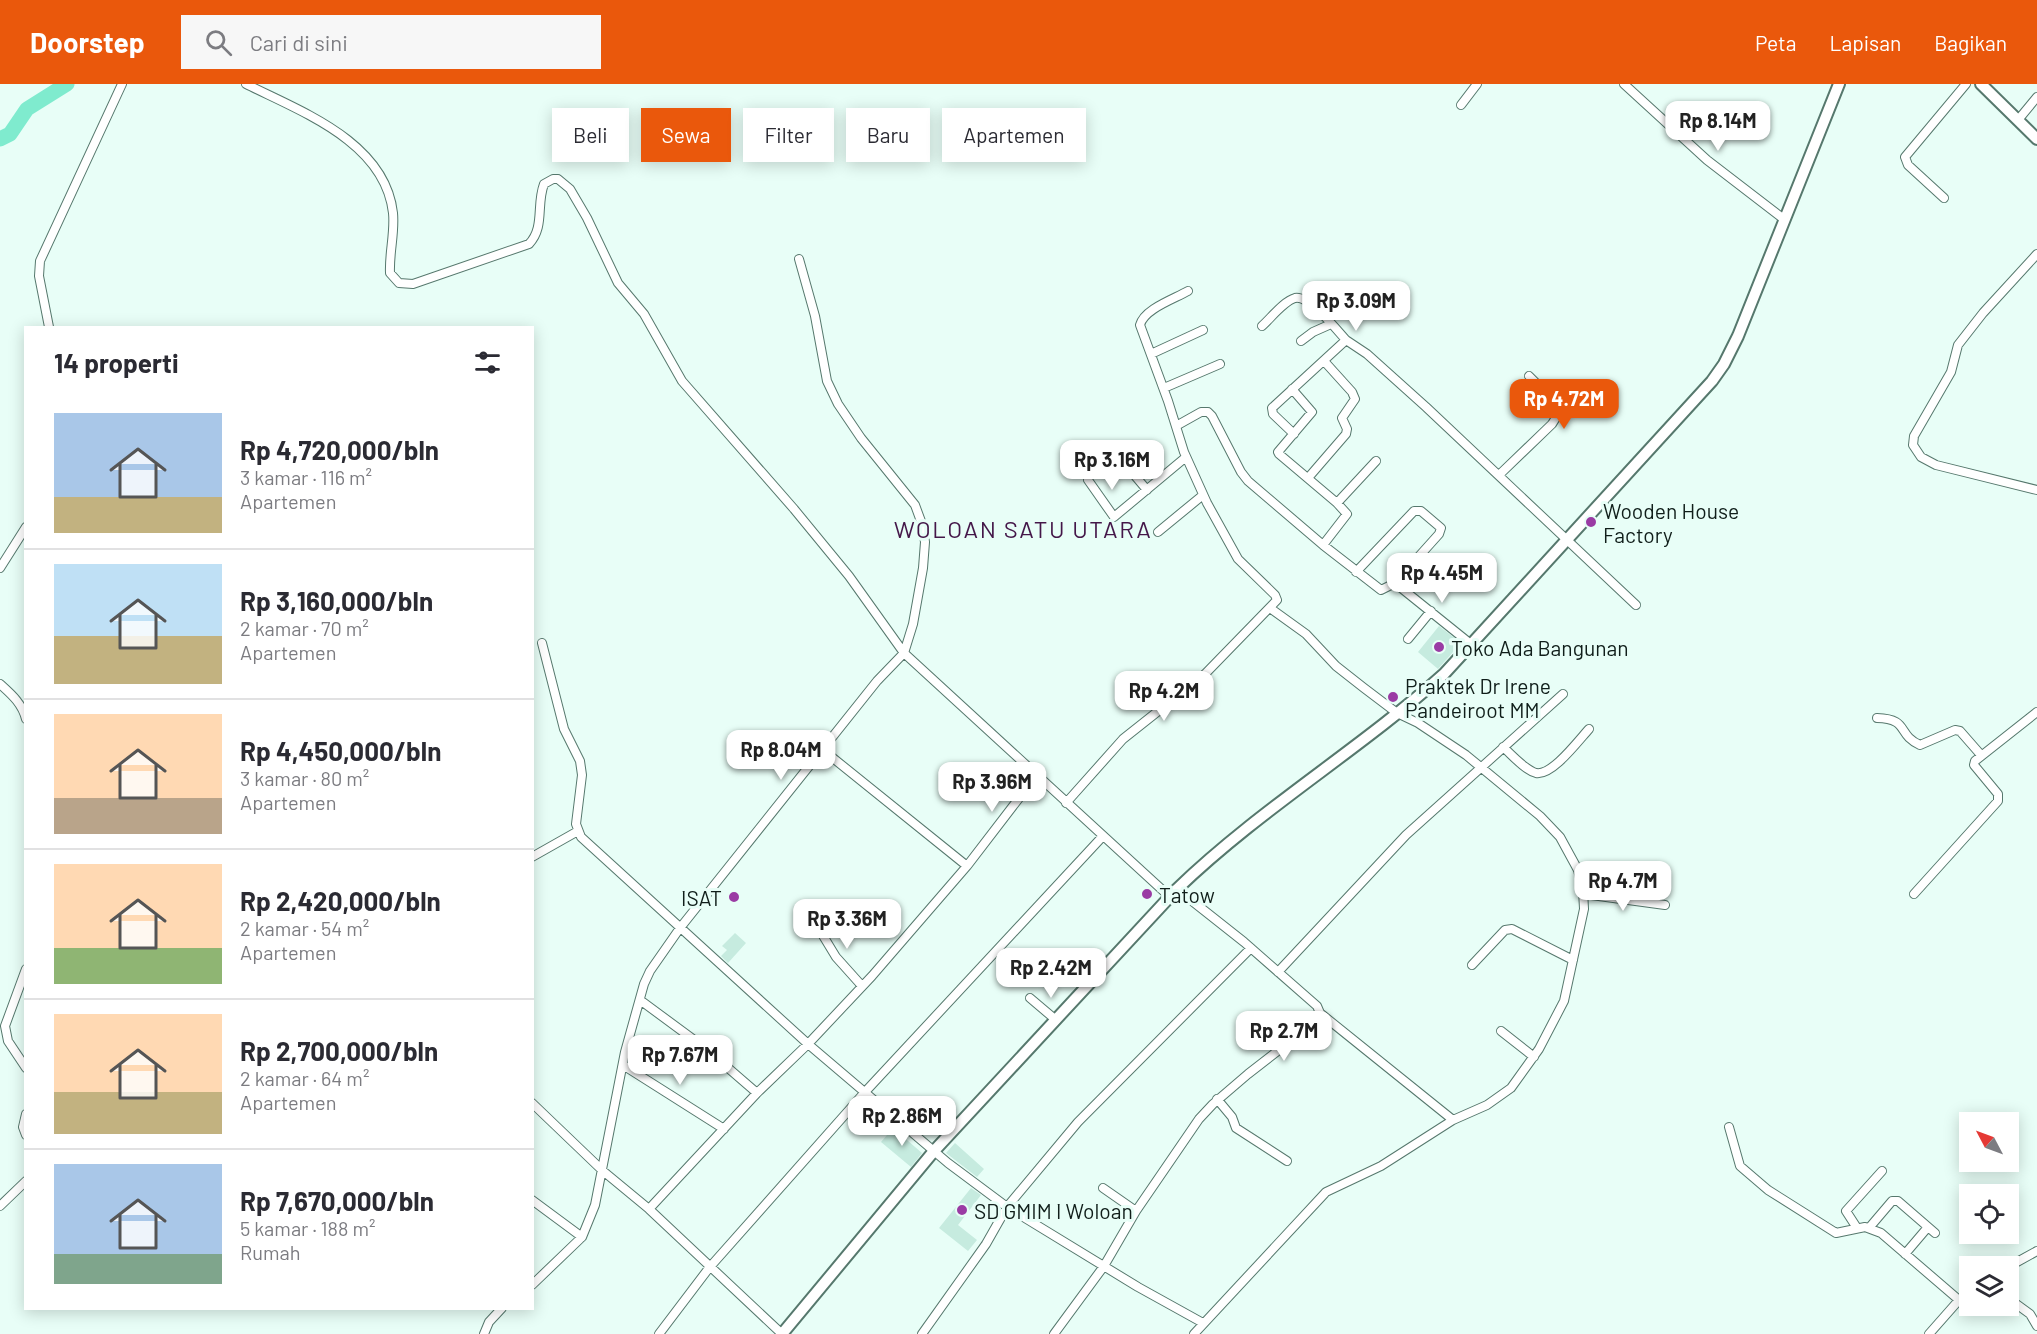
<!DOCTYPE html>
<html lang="id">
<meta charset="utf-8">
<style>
:root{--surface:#fff;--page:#f7f7f7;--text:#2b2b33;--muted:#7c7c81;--line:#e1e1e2;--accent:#ea580c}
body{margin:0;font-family:Barlow,sans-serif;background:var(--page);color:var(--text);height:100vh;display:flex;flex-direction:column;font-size:22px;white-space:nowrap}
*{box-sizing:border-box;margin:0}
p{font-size:20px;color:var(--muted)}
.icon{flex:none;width:33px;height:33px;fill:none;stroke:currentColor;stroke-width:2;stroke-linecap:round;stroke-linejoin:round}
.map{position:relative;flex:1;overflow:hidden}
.side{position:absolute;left:24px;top:242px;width:510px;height:984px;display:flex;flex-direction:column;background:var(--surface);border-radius:0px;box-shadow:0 3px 15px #0003}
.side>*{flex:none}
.guide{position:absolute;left:552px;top:24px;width:570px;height:54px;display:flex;gap:12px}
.needle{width:39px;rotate:311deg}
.fabs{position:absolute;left:1959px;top:1028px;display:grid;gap:12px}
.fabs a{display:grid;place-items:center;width:60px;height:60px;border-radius:0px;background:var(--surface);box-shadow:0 3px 15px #0003;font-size:30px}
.price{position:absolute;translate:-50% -51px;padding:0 14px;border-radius:12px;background:#fff;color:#222;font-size:20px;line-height:39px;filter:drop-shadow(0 2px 3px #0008)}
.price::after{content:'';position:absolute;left:50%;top:36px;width:18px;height:14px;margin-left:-9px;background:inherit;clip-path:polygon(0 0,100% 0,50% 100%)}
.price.active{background:var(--accent);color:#fff}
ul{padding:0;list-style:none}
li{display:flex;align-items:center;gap:18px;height:150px;padding:0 30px}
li+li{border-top:2px solid var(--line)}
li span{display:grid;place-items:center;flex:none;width:168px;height:120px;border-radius:0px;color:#555}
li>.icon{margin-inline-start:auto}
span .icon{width:72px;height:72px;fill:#fffc;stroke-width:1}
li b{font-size:26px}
h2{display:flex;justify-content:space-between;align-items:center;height:72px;padding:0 30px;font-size:26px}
.pill{padding:0 21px;border-radius:0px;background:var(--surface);box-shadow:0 3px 15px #0003;font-size:21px;line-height:54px}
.pill.active{background:var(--accent);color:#fff}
header{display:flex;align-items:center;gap:36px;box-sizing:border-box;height:84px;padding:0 30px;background:var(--accent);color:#fff}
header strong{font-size:28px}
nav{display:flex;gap:33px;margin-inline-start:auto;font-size:21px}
.search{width:420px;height:54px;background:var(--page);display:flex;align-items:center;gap:15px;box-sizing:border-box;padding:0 21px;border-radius:0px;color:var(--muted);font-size:22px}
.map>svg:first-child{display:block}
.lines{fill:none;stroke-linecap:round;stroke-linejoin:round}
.river{stroke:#7febce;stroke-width:15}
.building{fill:#c6ebdf}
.street-casing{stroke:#56786d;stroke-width:10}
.secondary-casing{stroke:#56786d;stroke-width:14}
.street{stroke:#fff;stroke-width:8}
.secondary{stroke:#fff;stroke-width:10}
.poi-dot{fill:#9a3ba4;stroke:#e8fef7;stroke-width:2}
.labels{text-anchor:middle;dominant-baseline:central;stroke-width:6;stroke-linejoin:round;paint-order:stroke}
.poi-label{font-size:21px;fill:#101e1a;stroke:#e8fef7;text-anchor:start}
.quarter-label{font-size:24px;letter-spacing:1.5px;fill:#441749;stroke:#e8fef7}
</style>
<header>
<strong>Doorstep</strong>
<div class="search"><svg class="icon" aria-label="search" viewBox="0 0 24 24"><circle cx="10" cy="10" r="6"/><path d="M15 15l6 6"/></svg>Cari di sini</div>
<nav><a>Peta</a><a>Lapisan</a><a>Bagikan</a></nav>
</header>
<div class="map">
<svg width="2037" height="1250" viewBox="0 0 2037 1250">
<rect width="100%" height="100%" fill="#e8fef7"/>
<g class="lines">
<path class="river" d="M0 55 10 50 27 25 67 0"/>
</g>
<path class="building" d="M1439 542 1461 559 1438 585 1418 568Z
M735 849 746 859 728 879 721 872 727 866 722 862Z
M893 1044 922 1069 911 1083 881 1058Z
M955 1059 984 1085 977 1093 946 1069Z
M971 1104 981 1111 958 1141 977 1156 968 1167 939 1144Z"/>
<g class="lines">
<g class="street-casing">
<path id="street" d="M246 0C302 28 385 58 393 129 395 149 389 169 390 189L399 199 413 200 529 160C545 143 536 121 544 100L553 95H558L570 105 587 134 618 199 644 230 682 297 794 425 849 492 904 569 1170 813
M1624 0 1707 76 1785 136
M1461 21 1477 0
M2018 36 2037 13
M1944 114 1908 81 1905 73 1966 0
M2037 170 1983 229 1958 261 1951 288 1914 352 1913 361 1921 373 1936 381 2037 406
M1262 242C1271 234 1284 217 1295 214 1309 211 1337 246 1346 256L1272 324 1273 330 1294 350
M49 243 39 192 40 177 122 0
M1346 256 1367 270 1426 323 1636 521
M1301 257 1313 248 1331 240
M1151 270 1203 246
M1164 304 1220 280
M1292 305 1312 328 1278 368 1279 370 1337 419 1347 430 1323 461
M1176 342 1201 328H1208L1212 332 1241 388 1248 397 1323 461 1381 506 1395 499 1439 450 1441 444 1421 427H1414L1356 488
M1120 374 1147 406
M1499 391 1552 340 1557 332 1556 319 1529 292
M1308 394 1346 350 1347 345 1342 334 1355 315 1352 308 1324 277
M1088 396 1114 433 1186 373
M1337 419 1376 377
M1158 448 1203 411
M0 484 26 443
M1395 499 1472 561
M1408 555 1431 527
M542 559 564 645 580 677 582 691 576 740 581 753 808 960 948 1079 1007 1123 1138 1203 1203 1239
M0 600C11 610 22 619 26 635
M1877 634C1910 635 1896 650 1920 661L1955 646 1960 647 1981 671
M1503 663C1512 671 1525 686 1536 689 1552 692 1578 657 1589 645
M823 666 967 782
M1066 719 1123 655 1205 590 1277 516 1275 511 1238 475 1207 419 1184 368 1168 317 1140 241C1144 225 1174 215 1188 207
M532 773 578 747
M1584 810 1665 821
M1914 810 1998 717V710L1974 681 1975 677 2037 628
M819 845 836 873 862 902
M1472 881 1505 846 1512 845 1573 876
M26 885 5 942 8 957 26 984
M1278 888 1406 751 1563 610
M1030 914 1056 936
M640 916 705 964 757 1009
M1320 929 1453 1036
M1501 947 1534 973
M623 981 724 1045
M1217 1015 1232 1033 1236 1044 1287 1077
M532 1019 603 1087 649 1125 782 1250
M26 1030 23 1043 26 1051
M1729 1043 1740 1082 1768 1106 1836 1149 1865 1143 1881 1149 1959 1216
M1103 1104 1136 1127
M532 1116 582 1153
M0 1122 26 1097
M649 1125 757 1009 808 960 872 892 967 782 1036 692
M1857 1144 1846 1127 1882 1087
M1869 1144 1892 1117H1898L1935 1149
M1905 1170 1928 1143
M2008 1183 2037 1167
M532 1201 582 1153 595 1121 625 968 644 900 650 887 680 844 877 597 904 569 913 540 923 484 925 458 922 440 915 421 861 354 838 320 827 297 815 232 799 175
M2008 1214 2030 1230 2037 1242
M484 1250 489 1238 502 1224
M659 1250 709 1184 865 1008 1103 752
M922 1250 986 1160 1007 1123 1078 1038 1251 864
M1054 1250 1104 1182 1136 1127 1199 1035 1213 1020 1248 990 1311 941 1320 929 1317 922 1244 858 1177 805
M1194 1250 1326 1108 1381 1082 1453 1036 1487 1021 1511 1004 1539 965 1564 917 1584 825 1583 806 1578 786 1560 753 1540 732 1466 671 1418 639 1397 629 1364 604 1336 582 1306 550 1270 524
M1929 1250 1959 1216 1970 1209"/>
</g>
<g class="secondary-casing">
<path id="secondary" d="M1981 0 2037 55
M782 1250 934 1067 1177 805C1260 725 1359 666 1444 590L1712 297 1724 280 1738 252 1839 0"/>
</g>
<use href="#street" class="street"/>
<use href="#secondary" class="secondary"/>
</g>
<g class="poi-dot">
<circle cx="1591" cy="438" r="6"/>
<circle cx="1439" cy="563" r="6"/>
<circle cx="1393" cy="613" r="6"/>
<circle cx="1147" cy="810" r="6"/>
<circle cx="734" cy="813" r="6"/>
<circle cx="962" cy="1126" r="6"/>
</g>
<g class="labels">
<g class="poi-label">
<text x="1603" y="426">Wooden House<tspan x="1603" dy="24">Factory</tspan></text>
<text x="1451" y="563">Toko Ada Bangunan</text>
<text x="1405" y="601">Praktek Dr Irene<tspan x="1405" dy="24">Pandeiroot MM</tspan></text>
<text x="1159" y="810">Tatow</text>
<text x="722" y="813" text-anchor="end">ISAT</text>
<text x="974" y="1126">SD GMIM I Woloan</text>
</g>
<g class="quarter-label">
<text x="1023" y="444">WOLOAN SATU UTARA</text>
</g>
</g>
</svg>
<div class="fabs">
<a><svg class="needle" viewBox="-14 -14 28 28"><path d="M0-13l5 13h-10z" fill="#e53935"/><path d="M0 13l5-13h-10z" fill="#7c7c81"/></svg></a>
<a><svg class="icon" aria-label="locate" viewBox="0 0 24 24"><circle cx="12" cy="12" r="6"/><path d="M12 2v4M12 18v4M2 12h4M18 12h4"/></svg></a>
<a><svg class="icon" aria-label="layers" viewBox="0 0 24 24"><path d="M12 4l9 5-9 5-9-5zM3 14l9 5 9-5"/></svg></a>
</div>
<b class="price" style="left:1718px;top:68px">Rp 8.14M</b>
<b class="price" style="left:1356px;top:248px">Rp 3.09M</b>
<b class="price active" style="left:1564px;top:346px">Rp 4.72M</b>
<b class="price" style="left:1112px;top:407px">Rp 3.16M</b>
<b class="price" style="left:1442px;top:520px">Rp 4.45M</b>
<b class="price" style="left:1164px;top:638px">Rp 4.2M</b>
<b class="price" style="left:781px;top:697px">Rp 8.04M</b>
<b class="price" style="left:992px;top:729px">Rp 3.96M</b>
<b class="price" style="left:1623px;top:828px">Rp 4.7M</b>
<b class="price" style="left:847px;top:866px">Rp 3.36M</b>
<b class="price" style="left:1051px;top:915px">Rp 2.42M</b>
<b class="price" style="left:1284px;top:978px">Rp 2.7M</b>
<b class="price" style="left:680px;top:1002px">Rp 7.67M</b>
<b class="price" style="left:902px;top:1063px">Rp 2.86M</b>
<div class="guide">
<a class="pill">Beli</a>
<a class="pill active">Sewa</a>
<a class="pill">Filter</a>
<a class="pill">Baru</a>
<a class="pill">Apartemen</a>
</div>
<section class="side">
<h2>14 properti<svg class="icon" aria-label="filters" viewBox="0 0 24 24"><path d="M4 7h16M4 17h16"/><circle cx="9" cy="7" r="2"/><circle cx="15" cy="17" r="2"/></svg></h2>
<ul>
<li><span style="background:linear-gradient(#a9c7e8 70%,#c2b280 0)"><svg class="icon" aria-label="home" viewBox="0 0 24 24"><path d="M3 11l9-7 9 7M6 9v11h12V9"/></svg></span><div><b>Rp 4,720,000/bln</b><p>3 kamar · 116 m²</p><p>Apartemen</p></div></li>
<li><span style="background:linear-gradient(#bfe0f5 60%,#c2b280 0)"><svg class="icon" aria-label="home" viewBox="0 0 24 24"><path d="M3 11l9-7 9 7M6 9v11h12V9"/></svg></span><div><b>Rp 3,160,000/bln</b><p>2 kamar · 70 m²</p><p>Apartemen</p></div></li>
<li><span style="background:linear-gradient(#ffd9b3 70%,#b9a48a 0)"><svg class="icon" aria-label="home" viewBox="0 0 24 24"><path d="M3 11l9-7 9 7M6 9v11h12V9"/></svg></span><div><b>Rp 4,450,000/bln</b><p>3 kamar · 80 m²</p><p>Apartemen</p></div></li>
<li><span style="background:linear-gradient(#ffd9b3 70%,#8fb573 0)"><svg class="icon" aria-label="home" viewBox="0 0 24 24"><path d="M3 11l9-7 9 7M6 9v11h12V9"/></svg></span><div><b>Rp 2,420,000/bln</b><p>2 kamar · 54 m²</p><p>Apartemen</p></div></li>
<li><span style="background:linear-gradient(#ffd9b3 65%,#c2b280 0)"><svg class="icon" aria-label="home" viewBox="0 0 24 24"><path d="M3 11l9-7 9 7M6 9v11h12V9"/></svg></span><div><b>Rp 2,700,000/bln</b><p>2 kamar · 64 m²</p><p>Apartemen</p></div></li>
<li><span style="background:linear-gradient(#a9c7e8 75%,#7fa58c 0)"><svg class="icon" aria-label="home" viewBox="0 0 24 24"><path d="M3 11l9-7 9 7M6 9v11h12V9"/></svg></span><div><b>Rp 7,670,000/bln</b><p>5 kamar · 188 m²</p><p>Rumah</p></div></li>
</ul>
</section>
</div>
